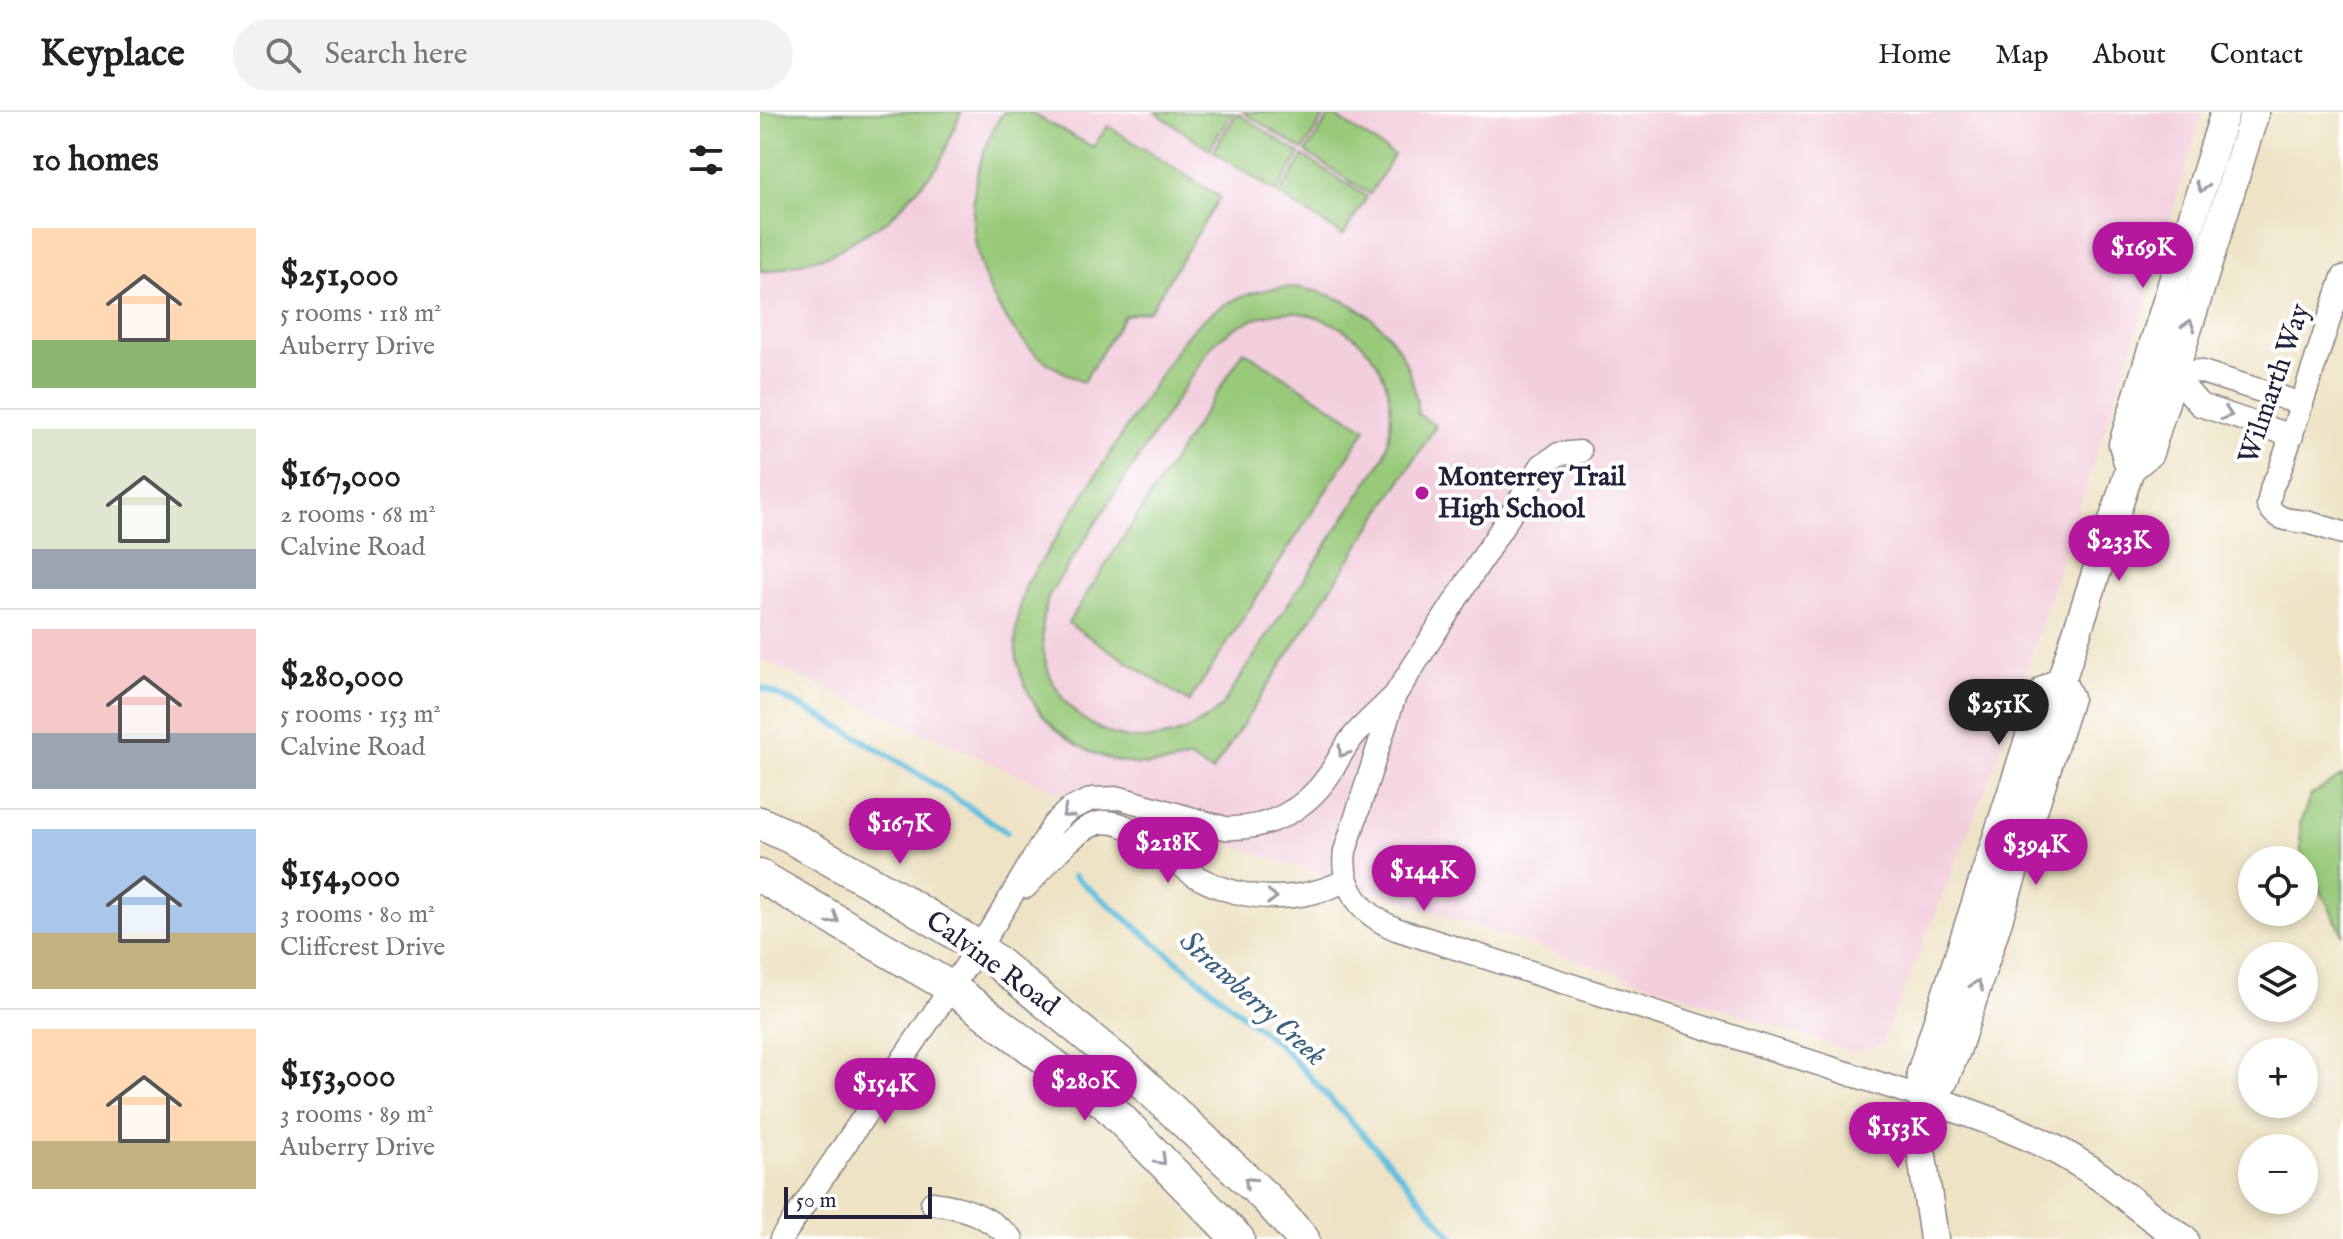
<!DOCTYPE html>
<meta charset="utf-8">
<style>
:root{--surface:#fff;--page:#f2f2f2;--text:#222;--muted:#767676;--line:#e0e0e0;--accent:#b5179e}
body{margin:0;font-family:"IM FELL English",serif;background:var(--page);color:var(--text);height:100vh;display:flex;flex-direction:column;font-size:30px;white-space:nowrap}
*{box-sizing:border-box;margin:0}
p{font-size:26px;color:var(--muted)}
.icon{flex:none;width:44px;height:44px;fill:none;stroke:currentColor;stroke-width:2;stroke-linecap:round;stroke-linejoin:round}
.map{position:relative;flex:1;overflow:hidden}
.side{display:flex;flex-direction:column;background:var(--surface);width:760px}
.side>*{flex:none}
.fabs{position:absolute;left:1478px;top:734px;display:grid;gap:16px}
.fabs a{display:grid;place-items:center;width:80px;height:80px;border-radius:50%;background:var(--surface);box-shadow:0 4px 12px #0003;font-size:40px}
.scale{position:absolute;left:24px;bottom:20px;width:148px;box-sizing:border-box;padding-left:8px;border:4px solid #22223b;border-top:0;font-size:22px;line-height:28px;white-space:nowrap;color:#22223b;-webkit-text-stroke:6px #fff;paint-order:stroke}
.price{position:absolute;translate:-50% -68px;padding:0 18px;border-radius:28px;background:var(--accent);color:#fff;font-size:26px;line-height:52px;filter:drop-shadow(0 2px 4px #0008)}
.price::after{content:'';position:absolute;left:50%;top:48px;width:24px;height:18px;margin-left:-12px;background:inherit;clip-path:polygon(0 0,100% 0,50% 100%)}
.price.current{background:#222;color:#fff}
ul{padding:0;list-style:none}
li{display:flex;align-items:center;gap:24px;height:200px;padding:0 32px}
li+li{border-top:2px solid var(--line)}
li span{display:grid;place-items:center;flex:none;width:224px;height:160px;border-radius:0px;color:#555}
li>.icon{margin-inline-start:auto}
span .icon{width:96px;height:96px;fill:#fffc;stroke-width:1}
li b{font-size:34px}
h2{display:flex;justify-content:space-between;align-items:center;height:96px;padding:0 32px;font-size:34px}
header{display:flex;align-items:center;gap:48px;box-sizing:border-box;height:112px;padding:0 40px;background:var(--surface);border-bottom:2px solid var(--line)}
header strong{font-size:38px}
nav{display:flex;gap:44px;margin-inline-start:auto;font-size:28px}
.search{width:560px;height:72px;background:var(--page);display:flex;align-items:center;gap:20px;box-sizing:border-box;padding:0 28px;border-radius:44px;color:var(--muted);font-size:30px}
main{display:flex;flex:1;min-height:0}
.map>svg:first-child{display:block}
.built{fill:#f3cfde}
.green{fill:#99ca7a;stroke:#5e765a;stroke-width:2;fill-rule:evenodd}
.lines{fill:none;stroke-linecap:round;stroke-linejoin:round}
.stream{stroke:#60bfde;stroke-width:6}
.minor-casing{stroke:#888280;stroke-width:25}
.tertiary-casing{stroke:#888280;stroke-width:31}
.secondary-casing{stroke:#888280;stroke-width:35}
.minor{stroke:#fff;stroke-width:22}
.tertiary{stroke:#fff;stroke-width:28}
.secondary{stroke:#fff;stroke-width:32}
.oneway{stroke:#9c9ca7}
.poi-dot{fill:#b5179e;stroke:#fff;stroke-width:3}
.labels{text-anchor:middle;dominant-baseline:central;stroke-width:8;stroke-linejoin:round;paint-order:stroke}
.street-label{font-size:28px;fill:#22223b;stroke:#fff}
.poi-label{font-size:28px;font-weight:bold;fill:#22223b;stroke:#fff;text-anchor:start}
.water-label{font-size:30px;font-style:italic;fill:#3b617c;stroke:#fff}
</style>
<header>
<strong>Keyplace</strong>
<div class="search"><svg class="icon" aria-label="search" viewBox="0 0 24 24"><circle cx="10" cy="10" r="6"/><path d="M15 15l6 6"/></svg>Search here</div>
<nav><a>Home</a><a>Map</a><a>About</a><a>Contact</a></nav>
</header>
<main>
<section class="side">
<h2>10 homes<svg class="icon" aria-label="filters" viewBox="0 0 24 24"><path d="M4 7h16M4 17h16"/><circle cx="9" cy="7" r="2"/><circle cx="15" cy="17" r="2"/></svg></h2>
<ul>
<li><span style="background:linear-gradient(#ffd9b3 70%,#8fb573 0)"><svg class="icon" aria-label="home" viewBox="0 0 24 24"><path d="M3 11l9-7 9 7M6 9v11h12V9"/></svg></span><div><b>$251,000</b><p>5 rooms · 118 m²</p><p>Auberry Drive</p></div></li>
<li><span style="background:linear-gradient(#dfe7d0 75%,#9aa5b1 0)"><svg class="icon" aria-label="home" viewBox="0 0 24 24"><path d="M3 11l9-7 9 7M6 9v11h12V9"/></svg></span><div><b>$167,000</b><p>2 rooms · 68 m²</p><p>Calvine Road</p></div></li>
<li><span style="background:linear-gradient(#f6c9c9 65%,#9aa5b1 0)"><svg class="icon" aria-label="home" viewBox="0 0 24 24"><path d="M3 11l9-7 9 7M6 9v11h12V9"/></svg></span><div><b>$280,000</b><p>5 rooms · 153 m²</p><p>Calvine Road</p></div></li>
<li><span style="background:linear-gradient(#a9c7e8 65%,#c2b280 0)"><svg class="icon" aria-label="home" viewBox="0 0 24 24"><path d="M3 11l9-7 9 7M6 9v11h12V9"/></svg></span><div><b>$154,000</b><p>3 rooms · 80 m²</p><p>Cliffcrest Drive</p></div></li>
<li><span style="background:linear-gradient(#ffd9b3 70%,#c2b280 0)"><svg class="icon" aria-label="home" viewBox="0 0 24 24"><path d="M3 11l9-7 9 7M6 9v11h12V9"/></svg></span><div><b>$153,000</b><p>3 rooms · 89 m²</p><p>Auberry Drive</p></div></li>
</ul>
</section>
<div class="map">
<svg width="1583" height="1127" viewBox="0 0 1583 1127">
<rect width="100%" height="100%" fill="#fff"/>
<filter id="ink" filterUnits="userSpaceOnUse"><feTurbulence type="fractalNoise" baseFrequency=".0125" numOctaves="2"/><feDisplacementMap in="SourceGraphic" scale="16" xChannelSelector="R" yChannelSelector="G"/><feConvolveMatrix kernelMatrix="1 2 1 2 8 2 1 2 1" color-interpolation-filters="sRGB"/></filter>
<filter id="wash" filterUnits="userSpaceOnUse"><feTurbulence type="fractalNoise" baseFrequency=".006" numOctaves="4" result="noise"/><feDisplacementMap in="SourceGraphic" scale="32" xChannelSelector="R" yChannelSelector="G"/><feGaussianBlur stdDeviation="1.8" result="paint"/><feColorMatrix in="noise" values="0 0 0 0 0 0 0 0 0 0 0 0 0 0 0 0 0 1.4 0 .05"/><feComposite in="paint" operator="in"/></filter>
<g filter="url(#wash)">
<rect width="100%" height="100%" fill="#eee3c5"/>
<path class="built" d="M0 0H1443L1378 215 1235 654 1122 932 1097 941 369 699 289 676 0 547Z"/>
<path class="green" d="M0 0H201L179 53 130 107 70 143 10 159H0Z
M243 0H269L333 35 348 14 460 85 390 198 364 204 323 271C308 262 289 254 276 242 207 177 193 80 243 0Z
M395 0H473L449 37Z
M483 0H567L543 38Z
M477 1 540 42 516 80 453 39Z
M571 2 634 43 610 82 546 40Z
M544 44 607 85 583 123 519 83Z
M535 175C606 185 652 228 658 302L676 314 452 660 430 646C353 671 266 623 256 539 254 516 259 495 266 473L419 233C449 195 485 176 535 175ZM533 200C610 211 647 272 624 345L461 595C374 674 253 595 289 483L452 233C477 211 501 201 533 200Z
M484 239 606 317 429 590 308 511Z
M1583 663V823L1541 740 1540 711 1551 683Z"/>
<g class="lines">
<path class="stream" d="M0 575C87 613 168 668 247 720
M314 764 524 937 636 1058 694 1127"/>
</g>
</g>
<g filter="url(#ink)">
<g class="lines">
<g class="minor-casing">
<path id="minor" d="M1583 165 1519 361 1512 374 1508 393C1518 411 1533 407 1550 411 1561 414 1572 418 1583 421
M1532 324 1440 293 1414 263 1439 259 1542 292
M820 340 799 342 782 353 635 583 585 739C580 777 603 803 636 817L1165 986
M266 775C284 756 313 717 339 711 371 703 411 751 439 766 486 791 540 791 587 768
M172 1091C205 1095 228 1104 252 1127
M21 1127 237 808 293 713 308 698 332 687 360 686 465 716C508 718 545 698 569 663 577 651 583 637 592 626 604 612 618 600 631 587"/>
</g>
<g class="tertiary-casing">
<path id="tertiary" d="M1370 357 1363 332 1465 0
M1165 986 1184 968 1197 936 1309 586 1301 569
M1165 986C1220 1004 1275 1023 1324 1054 1360 1076 1388 1107 1424 1127
M1174 1127 1160 1030 1165 986 1161 961 1285 578 1301 569 1370 357 1389 341 1495 0"/>
</g>
<g class="secondary-casing">
<path id="secondary" d="M0 711 32 726 130 781 218 835 370 959 506 1086 543 1127
M0 764 190 875 346 992 478 1127"/>
</g>
<use href="#minor" class="minor"/>
<use href="#tertiary" class="tertiary"/>
<use href="#secondary" class="secondary"/>
</g>
<defs><path id="oneway-chevron" d="M-2-3.5L2.5 0L-2 3.5" fill="none" stroke-width="1.6" stroke-linecap="round" stroke-linejoin="round" transform="scale(2)"/></defs>
<g class="oneway">
<use href="#oneway-chevron" transform="translate(1442 75) rotate(107)"/>
<use href="#oneway-chevron" transform="translate(1429 213) rotate(-73)"/>
<use href="#oneway-chevron" transform="translate(1467 302) rotate(18)"/>
<use href="#oneway-chevron" transform="translate(583 640) rotate(122)"/>
<use href="#oneway-chevron" transform="translate(307 701) rotate(141)"/>
<use href="#oneway-chevron" transform="translate(512 785) rotate(2)"/>
<use href="#oneway-chevron" transform="translate(74 807) rotate(31)"/>
<use href="#oneway-chevron" transform="translate(1217 873) rotate(-72)"/>
<use href="#oneway-chevron" transform="translate(401 1048) rotate(46)"/>
<use href="#oneway-chevron" transform="translate(489 1070) rotate(-137)"/>
</g>
</g>
<circle class="poi-dot" cx="662" cy="381" r="8"/>
<g class="labels">
<g class="street-label">
<text transform="translate(1515 272) rotate(-71)">Wilmarth Way</text>
<text transform="translate(232 852) rotate(36)">Calvine Road</text>
</g>
<g class="poi-label">
<text x="678" y="365">Monterrey Trail<tspan x="678" dy="32">High School</tspan></text>
</g>
<g class="water-label">
<text transform="translate(492 887) rotate(42)">Strawberry Creek</text>
</g>
</g>
</svg>
<div class="fabs">
<a><svg class="icon" aria-label="locate" viewBox="0 0 24 24"><circle cx="12" cy="12" r="6"/><path d="M12 2v4M12 18v4M2 12h4M18 12h4"/></svg></a>
<a><svg class="icon" aria-label="layers" viewBox="0 0 24 24"><path d="M12 4l9 5-9 5-9-5zM3 14l9 5 9-5"/></svg></a>
<a>+</a>
<a>−</a>
</div>
<div class="scale">50 m</div>
<b class="price" style="left:1383px;top:178px">$169K</b>
<b class="price" style="left:1359px;top:471px">$233K</b>
<b class="price current" style="left:1239px;top:635px">$251K</b>
<b class="price" style="left:140px;top:754px">$167K</b>
<b class="price" style="left:408px;top:773px">$218K</b>
<b class="price" style="left:1276px;top:775px">$394K</b>
<b class="price" style="left:664px;top:801px">$144K</b>
<b class="price" style="left:325px;top:1011px">$280K</b>
<b class="price" style="left:125px;top:1014px">$154K</b>
<b class="price" style="left:1138px;top:1058px">$153K</b>
</div>
</main>
